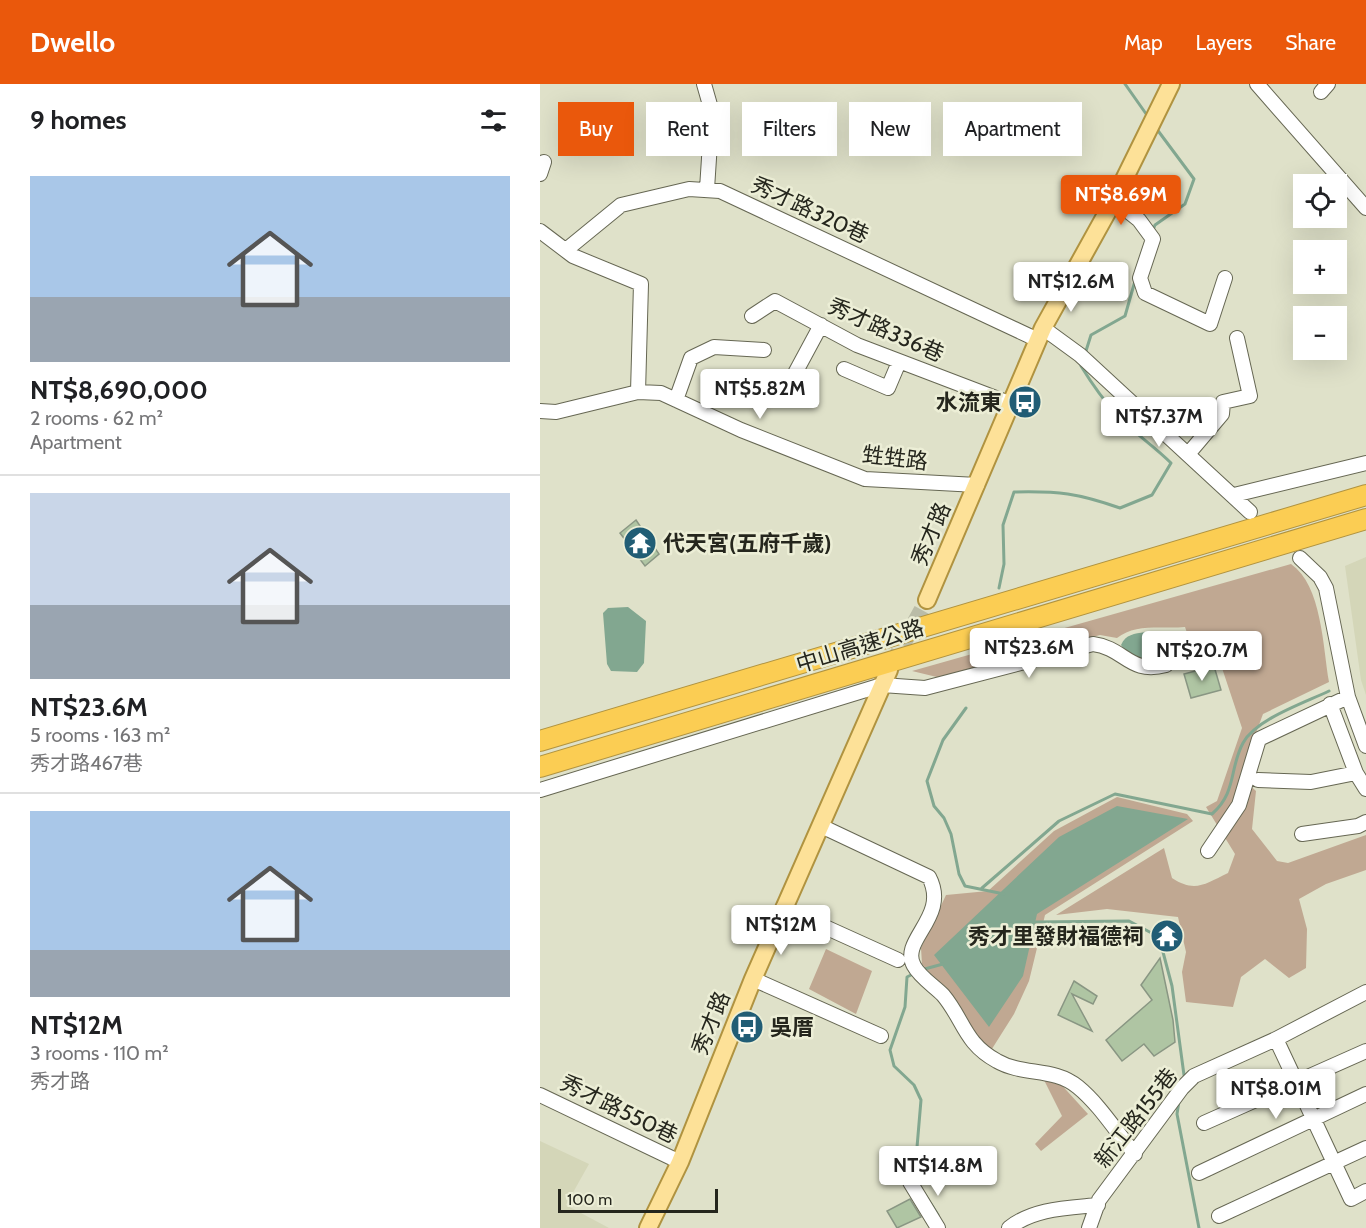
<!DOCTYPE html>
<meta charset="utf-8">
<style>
:root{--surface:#fff;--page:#f6f6f6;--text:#202124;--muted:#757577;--line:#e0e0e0;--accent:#ea580c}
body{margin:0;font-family:Cabin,"Noto Sans TC",sans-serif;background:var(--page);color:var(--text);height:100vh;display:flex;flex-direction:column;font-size:22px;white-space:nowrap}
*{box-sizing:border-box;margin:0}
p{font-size:20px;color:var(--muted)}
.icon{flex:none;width:33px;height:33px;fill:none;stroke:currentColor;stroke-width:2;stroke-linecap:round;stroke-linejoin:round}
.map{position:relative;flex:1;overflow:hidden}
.panel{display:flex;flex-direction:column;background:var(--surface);width:540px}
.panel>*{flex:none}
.guide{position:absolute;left:18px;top:18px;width:570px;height:54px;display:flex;gap:12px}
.tools{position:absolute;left:753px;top:90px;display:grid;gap:12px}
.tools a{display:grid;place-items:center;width:54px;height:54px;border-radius:0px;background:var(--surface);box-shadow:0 6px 24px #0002;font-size:30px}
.scale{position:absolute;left:18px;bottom:15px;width:160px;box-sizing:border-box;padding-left:6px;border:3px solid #25261d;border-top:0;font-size:16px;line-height:21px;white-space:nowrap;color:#25261d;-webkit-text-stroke:4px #eceed6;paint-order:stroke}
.price{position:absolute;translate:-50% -51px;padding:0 14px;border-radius:6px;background:#fff;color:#222;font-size:20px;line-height:39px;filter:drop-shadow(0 2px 3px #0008)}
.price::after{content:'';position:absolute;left:50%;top:36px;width:18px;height:14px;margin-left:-9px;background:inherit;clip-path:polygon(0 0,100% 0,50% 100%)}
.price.active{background:var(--accent);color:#fff}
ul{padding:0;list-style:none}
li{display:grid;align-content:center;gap:12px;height:318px;padding:0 30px}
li+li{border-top:2px solid var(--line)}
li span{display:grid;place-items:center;height:186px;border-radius:0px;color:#555}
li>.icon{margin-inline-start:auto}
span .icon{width:108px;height:108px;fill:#fffc;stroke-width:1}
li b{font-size:26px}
h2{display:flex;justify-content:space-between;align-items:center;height:72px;padding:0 30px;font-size:26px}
.tag{padding:0 21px;border-radius:0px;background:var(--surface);box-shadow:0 6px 24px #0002;font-size:21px;line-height:54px}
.tag.active{background:var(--accent);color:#fff}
header{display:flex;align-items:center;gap:36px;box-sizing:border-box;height:84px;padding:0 30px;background:var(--accent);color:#fff}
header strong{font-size:28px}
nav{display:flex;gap:33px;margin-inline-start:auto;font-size:21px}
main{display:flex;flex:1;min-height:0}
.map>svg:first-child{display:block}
.built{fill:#d4d6b8}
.green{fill:#c0a892}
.water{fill:#82a790}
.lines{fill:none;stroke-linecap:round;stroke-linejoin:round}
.stream{stroke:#82a790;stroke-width:3}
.building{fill:#afc5a3;stroke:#899683;stroke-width:1.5}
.major-tunnel{stroke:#babca7;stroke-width:16;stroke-dasharray:16 8;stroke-linecap:butt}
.minor-casing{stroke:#666753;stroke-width:16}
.major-casing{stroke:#b09340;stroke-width:20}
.highway-casing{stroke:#b09340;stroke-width:22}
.minor{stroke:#fff;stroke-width:14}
.major{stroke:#fde198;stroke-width:16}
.highway{stroke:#fbcd53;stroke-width:20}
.labels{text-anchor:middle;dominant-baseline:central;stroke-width:5;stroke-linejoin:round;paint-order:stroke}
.street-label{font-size:22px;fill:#25261d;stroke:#eceed6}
.poi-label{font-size:22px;font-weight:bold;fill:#25261d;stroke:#eceed6;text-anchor:end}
</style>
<header>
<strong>Dwello</strong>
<nav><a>Map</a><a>Layers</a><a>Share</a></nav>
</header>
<main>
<section class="panel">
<h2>9 homes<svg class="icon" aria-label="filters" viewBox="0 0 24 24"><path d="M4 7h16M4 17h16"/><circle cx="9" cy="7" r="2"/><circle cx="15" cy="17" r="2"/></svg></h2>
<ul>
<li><span style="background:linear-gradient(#a9c7e8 65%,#9aa5b1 0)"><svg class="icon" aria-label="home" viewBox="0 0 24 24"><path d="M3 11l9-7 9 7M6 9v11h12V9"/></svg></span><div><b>NT$8,690,000</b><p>2 rooms · 62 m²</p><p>Apartment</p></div></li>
<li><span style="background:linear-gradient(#c9d6e8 60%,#9aa5b1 0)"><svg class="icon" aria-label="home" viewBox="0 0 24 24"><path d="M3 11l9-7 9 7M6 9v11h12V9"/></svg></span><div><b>NT$23.6M</b><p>5 rooms · 163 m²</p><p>秀才路467巷</p></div></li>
<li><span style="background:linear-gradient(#a9c7e8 75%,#9aa5b1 0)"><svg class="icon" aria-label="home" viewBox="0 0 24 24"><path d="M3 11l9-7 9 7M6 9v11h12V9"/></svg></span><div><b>NT$12M</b><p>3 rooms · 110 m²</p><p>秀才路</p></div></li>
</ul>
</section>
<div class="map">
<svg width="826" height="1144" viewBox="0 0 826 1144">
<rect width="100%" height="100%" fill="#dfe1c9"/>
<path class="built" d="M826 473V611L821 596 805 482Z
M0 1057 49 1080 26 1121 69 1144H0Z"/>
<path class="green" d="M751 480C782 501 783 564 789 598L723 630 700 692 716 707 712 745 737 777 748 779 826 751V786L786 800 759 815 767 845 766 884 749 894 725 875 701 893 693 923 646 918 642 888 646 868 638 833 567 825 516 831 624 764 632 794C655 809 665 800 688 789L695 770 666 723 677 717 702 644 678 572 656 575 645 543C622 545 595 539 577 554L560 551 401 594 372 587Z
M577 713 647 730 653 737 505 831 489 897 474 930 450 968 436 957 408 910 382 880 381 864 406 811 448 807 514 747Z
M286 865 332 887 316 930 269 905Z
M503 994 518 997 548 1030 501 1067 495 1060 522 1032Z"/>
<path class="water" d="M88 523 106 537 104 579 97 588 71 587 67 580 63 529 68 524Z
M605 548C614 555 618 564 622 574 609 586 589 574 581 561 586 550 594 550 605 548Z
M577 722 648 735 497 830 483 892 449 943 394 871 519 753Z"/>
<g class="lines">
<path class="stream" d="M585 0 609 34
M613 146 615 141 645 120 654 95 616 44
M545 270 551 251 585 232 595 197
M459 504 464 480 463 441 474 408C519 407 537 409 580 424L612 411 631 379C614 362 594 349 578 332 564 317 552 300 541 282L542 279
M426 624 403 656 387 697 394 722 404 734 411 750 419 790 425 802 464 810
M442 804 519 737 575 710 672 730C697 708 689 685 703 659 716 635 764 619 789 607
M491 835 494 838 589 837 619 853 632 902 644 991
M381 886 403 880
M375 889 367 893 365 923 350 966 354 982 374 1001 381 1016 376 1075 379 1101
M639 1017 637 1030 659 1144
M384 1109 398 1131"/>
</g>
<path class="building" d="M96 436 119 470 105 482 80 449Z
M674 582 681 606 651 614 644 590Z
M634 843 635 859 620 860 619 844Z
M620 874 633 936 635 958 614 972 604 960 582 977 566 956 612 916 601 901Z
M534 897 557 912 553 920 532 910 552 947 518 931Z
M370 1115 381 1133 357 1144 347 1127Z"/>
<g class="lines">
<path class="major-tunnel" d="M351 582 387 516"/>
<g class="minor-casing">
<path id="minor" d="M164 0 172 28 167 105
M717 0 826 124
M781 8 788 0
M0 90 4 78
M574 116 599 136 613 155 600 194 605 209 670 240 685 194
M0 147 33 172 101 200 98 308
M26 166 81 121 149 105 180 107 498 256
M212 232 235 217 317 261 469 319
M503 244 540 271 710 428
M304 285 348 304 359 278
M246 306 281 241
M136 316 151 274 174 263 224 266
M0 327 16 328 98 308 121 309 201 346 325 395 437 401
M649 369 682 330 683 318 710 312 697 254
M694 411 826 379
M760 474 780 493 786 504 808 613 826 662
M790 620 816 689 826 705
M718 696 771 698 816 689
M0 706 342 601 385 604 553 560C585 564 589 591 626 581
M281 742 389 793C410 833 359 856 374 882 380 893 394 902 403 911 424 936 424 959 457 977 483 992 514 983 538 1003 560 1021 577 1049 595 1070
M762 750 818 742 826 738
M668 767 699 721 719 655 808 613
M243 824 358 876
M213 895 341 952
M736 955 811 1115 826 1107
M0 1011 140 1078
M664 1039 826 967
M659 1089 826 1010
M370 1098 398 1144
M679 1132 826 1064
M469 1144C494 1124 528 1124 558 1121
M549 1144 559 1116 642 1004 654 992 736 955 826 908"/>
</g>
<g class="major-casing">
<path id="major" d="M387 516 503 244 574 116 631 0
M108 1144 140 1078 213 895 349 586"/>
</g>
<g class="highway-casing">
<path id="highway" d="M0 657 826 411
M0 683 826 435"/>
</g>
<use href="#minor" class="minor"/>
<use href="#major" class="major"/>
<use href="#highway" class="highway"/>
</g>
<defs>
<g id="bus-disc" transform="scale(1.725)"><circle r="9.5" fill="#215d75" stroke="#eceed6"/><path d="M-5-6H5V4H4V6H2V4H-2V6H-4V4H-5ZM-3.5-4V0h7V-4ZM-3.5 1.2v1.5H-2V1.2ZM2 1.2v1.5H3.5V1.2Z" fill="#fff"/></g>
<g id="temple-disc" transform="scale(1.725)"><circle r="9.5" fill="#215d75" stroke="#eceed6"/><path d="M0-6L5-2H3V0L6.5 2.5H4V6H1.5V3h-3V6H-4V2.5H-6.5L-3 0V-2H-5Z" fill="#fff"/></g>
</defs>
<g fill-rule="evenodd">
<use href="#bus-disc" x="485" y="318"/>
<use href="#temple-disc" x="100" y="459"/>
<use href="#temple-disc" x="627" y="852"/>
<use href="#bus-disc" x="207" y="943"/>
</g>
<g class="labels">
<g class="street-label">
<text transform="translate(270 126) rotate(25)">秀才路320巷</text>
<text transform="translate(346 246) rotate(24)">秀才路336巷</text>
<text transform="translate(355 374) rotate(7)">甡甡路</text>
<text transform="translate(391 450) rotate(-67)">秀才路</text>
<text transform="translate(320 562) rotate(-17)">中山高速公路</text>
<text transform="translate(171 939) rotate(-68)">秀才路</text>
<text transform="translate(79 1025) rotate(26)">秀才路550巷</text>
<text transform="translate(596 1034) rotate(-52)">新江路155巷</text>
</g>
<g class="poi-label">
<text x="462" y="318">水流東</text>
<text x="123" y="459" text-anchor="start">代天宮(五府千歲)</text>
<text x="604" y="852">秀才里發財福德祠</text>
<text x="230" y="943" text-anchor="start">吳厝</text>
</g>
</g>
</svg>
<div class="tools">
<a><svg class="icon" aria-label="locate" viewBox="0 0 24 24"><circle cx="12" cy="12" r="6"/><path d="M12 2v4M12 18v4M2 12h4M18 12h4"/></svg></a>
<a>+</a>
<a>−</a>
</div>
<div class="scale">100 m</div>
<b class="price active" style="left:581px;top:142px">NT$8.69M</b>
<b class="price" style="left:531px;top:229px">NT$12.6M</b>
<b class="price" style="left:220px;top:336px">NT$5.82M</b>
<b class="price" style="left:619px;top:364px">NT$7.37M</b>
<b class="price" style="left:489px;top:595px">NT$23.6M</b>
<b class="price" style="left:662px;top:598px">NT$20.7M</b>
<b class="price" style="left:241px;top:872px">NT$12M</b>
<b class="price" style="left:736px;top:1036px">NT$8.01M</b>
<b class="price" style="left:398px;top:1113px">NT$14.8M</b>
<div class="guide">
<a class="tag active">Buy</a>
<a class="tag">Rent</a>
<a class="tag">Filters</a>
<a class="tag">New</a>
<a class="tag">Apartment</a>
</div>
</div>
</main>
